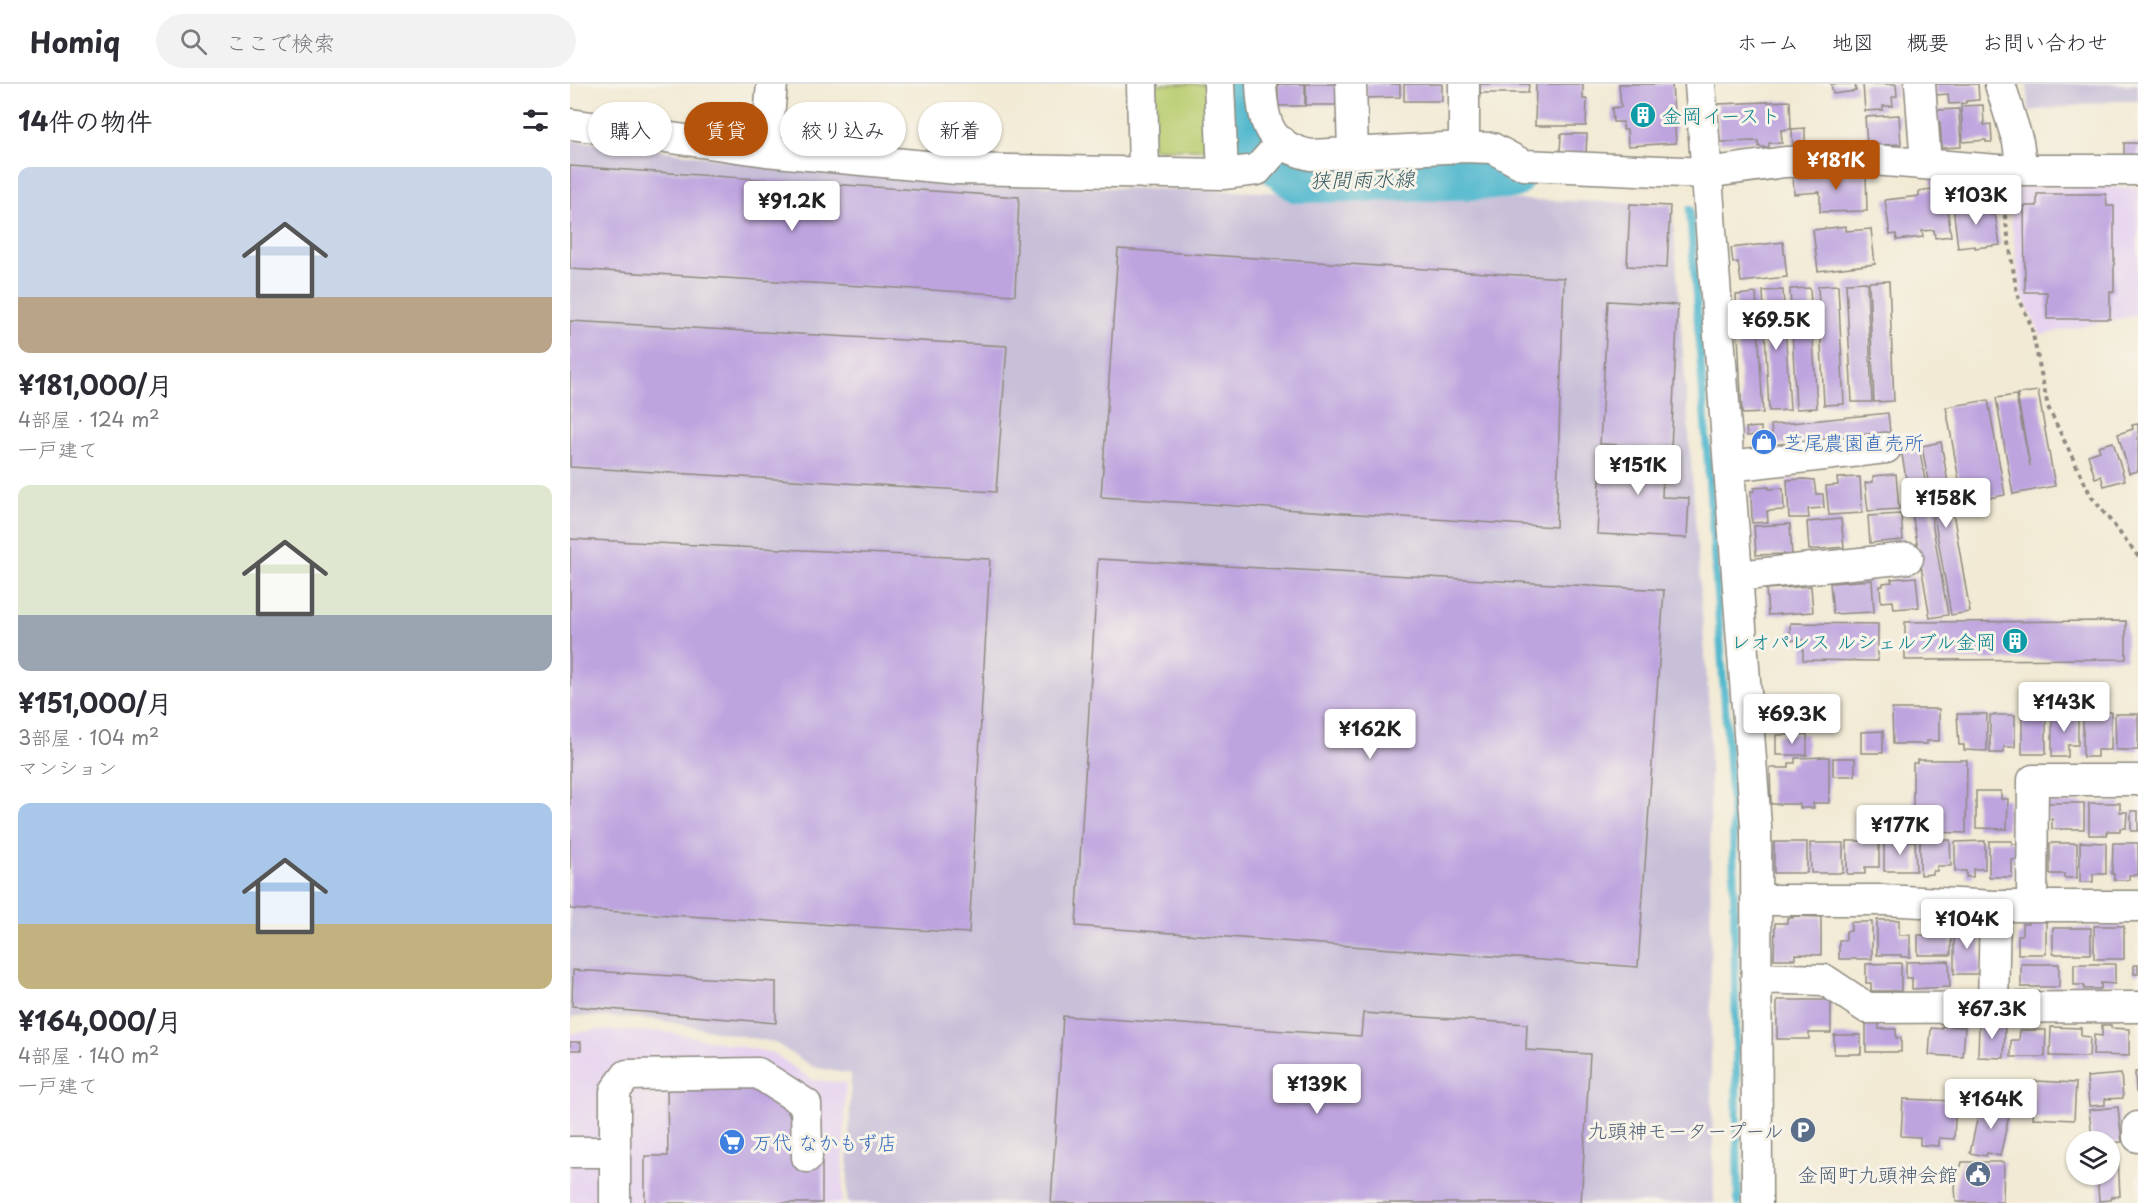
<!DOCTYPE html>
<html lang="ja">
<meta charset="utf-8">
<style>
:root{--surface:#fff;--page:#f2f2f3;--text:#2b2b33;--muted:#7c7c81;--line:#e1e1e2;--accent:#b45309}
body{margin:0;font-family:"Playpen Sans","Klee One",sans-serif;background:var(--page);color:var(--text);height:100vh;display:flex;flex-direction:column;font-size:22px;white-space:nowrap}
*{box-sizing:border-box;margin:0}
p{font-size:20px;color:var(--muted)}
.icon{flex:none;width:33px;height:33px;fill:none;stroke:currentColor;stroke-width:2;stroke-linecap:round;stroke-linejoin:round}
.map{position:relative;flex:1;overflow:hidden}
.details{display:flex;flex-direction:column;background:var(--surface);width:570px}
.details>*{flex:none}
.banner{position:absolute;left:18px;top:18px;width:570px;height:54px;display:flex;gap:12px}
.fabs{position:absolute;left:1496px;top:1047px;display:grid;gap:12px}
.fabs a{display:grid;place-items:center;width:54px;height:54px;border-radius:50%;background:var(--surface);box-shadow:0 2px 4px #0004;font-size:30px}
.price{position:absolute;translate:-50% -51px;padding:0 14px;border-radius:6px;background:#fff;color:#222;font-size:20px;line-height:39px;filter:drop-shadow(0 2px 3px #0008)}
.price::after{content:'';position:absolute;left:50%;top:36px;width:18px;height:14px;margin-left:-9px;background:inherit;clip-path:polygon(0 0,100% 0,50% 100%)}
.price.on{background:var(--accent);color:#fff}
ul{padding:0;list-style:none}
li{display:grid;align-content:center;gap:12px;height:318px;padding:0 18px}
li span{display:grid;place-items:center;height:186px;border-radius:12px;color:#555}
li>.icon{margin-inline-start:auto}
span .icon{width:108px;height:108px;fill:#fffc;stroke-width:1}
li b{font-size:26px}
h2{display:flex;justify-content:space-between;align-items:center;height:72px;padding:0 18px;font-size:26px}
.chip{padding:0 21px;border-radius:27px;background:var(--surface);box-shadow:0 2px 4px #0004;font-size:21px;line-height:54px}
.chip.on{background:var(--accent);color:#fff}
header{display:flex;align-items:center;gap:36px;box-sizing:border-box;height:84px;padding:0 30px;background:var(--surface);border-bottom:2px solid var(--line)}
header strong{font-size:28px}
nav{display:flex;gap:33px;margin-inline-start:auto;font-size:21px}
.search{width:420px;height:54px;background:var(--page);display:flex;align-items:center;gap:15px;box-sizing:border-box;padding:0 21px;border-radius:33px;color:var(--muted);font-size:22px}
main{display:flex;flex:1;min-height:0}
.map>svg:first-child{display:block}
.built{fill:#e6d2f0}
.industrial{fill:#c8bfd8}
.green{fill:#bace72;stroke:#727c4e;stroke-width:1.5}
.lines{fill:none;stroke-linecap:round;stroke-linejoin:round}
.stream{stroke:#4fb7cd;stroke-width:8}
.river{stroke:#4fb7cd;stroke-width:46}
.building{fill:#bea4df}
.minor-casing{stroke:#8e8a80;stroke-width:33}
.path{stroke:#8e8a80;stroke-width:4;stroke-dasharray:4.5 4.5;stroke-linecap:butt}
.minor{stroke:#fff;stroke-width:30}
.labels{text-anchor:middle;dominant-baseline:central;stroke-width:6;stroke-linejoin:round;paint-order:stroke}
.culture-label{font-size:20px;fill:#0d838f;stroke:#f7f3e8;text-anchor:start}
.shop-label{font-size:20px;fill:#366cbe;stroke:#f7f3e8;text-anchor:start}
.service-label{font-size:20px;fill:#4e5e75;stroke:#f7f3e8;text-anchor:end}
.water-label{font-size:21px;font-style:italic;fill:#385c64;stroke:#f7f3e8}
</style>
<header>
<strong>Homiq</strong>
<div class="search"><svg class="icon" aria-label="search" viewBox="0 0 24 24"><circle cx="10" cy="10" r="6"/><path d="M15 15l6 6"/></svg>ここで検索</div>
<nav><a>ホーム</a><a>地図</a><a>概要</a><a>お問い合わせ</a></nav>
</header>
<main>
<section class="details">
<h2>14件の物件<svg class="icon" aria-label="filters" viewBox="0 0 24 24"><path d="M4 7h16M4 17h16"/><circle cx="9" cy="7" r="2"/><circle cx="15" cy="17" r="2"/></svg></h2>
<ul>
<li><span style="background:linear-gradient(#c9d6e8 70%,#b9a48a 0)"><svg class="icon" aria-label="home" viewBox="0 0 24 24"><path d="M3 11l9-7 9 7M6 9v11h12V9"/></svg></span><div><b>¥181,000/月</b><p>4部屋 · 124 m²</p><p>一戸建て</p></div></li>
<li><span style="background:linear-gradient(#dfe7d0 70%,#9aa5b1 0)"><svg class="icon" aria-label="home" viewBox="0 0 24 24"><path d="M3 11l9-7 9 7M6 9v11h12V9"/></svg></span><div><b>¥151,000/月</b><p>3部屋 · 104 m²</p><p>マンション</p></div></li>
<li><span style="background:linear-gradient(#a9c7e8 65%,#c2b280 0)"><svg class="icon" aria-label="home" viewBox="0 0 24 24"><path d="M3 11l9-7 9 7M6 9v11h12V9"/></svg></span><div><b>¥164,000/月</b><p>4部屋 · 140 m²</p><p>一戸建て</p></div></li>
</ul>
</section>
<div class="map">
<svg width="1568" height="1119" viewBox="0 0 1568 1119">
<rect width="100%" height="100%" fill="#f7f3e8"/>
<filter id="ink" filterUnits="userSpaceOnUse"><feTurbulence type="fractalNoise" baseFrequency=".0167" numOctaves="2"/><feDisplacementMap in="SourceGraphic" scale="12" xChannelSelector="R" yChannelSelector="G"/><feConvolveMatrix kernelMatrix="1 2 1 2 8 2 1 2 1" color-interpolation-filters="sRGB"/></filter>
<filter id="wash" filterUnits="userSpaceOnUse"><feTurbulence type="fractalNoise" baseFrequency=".008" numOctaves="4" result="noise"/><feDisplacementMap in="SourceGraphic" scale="24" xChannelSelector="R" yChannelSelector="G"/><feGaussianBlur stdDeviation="1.35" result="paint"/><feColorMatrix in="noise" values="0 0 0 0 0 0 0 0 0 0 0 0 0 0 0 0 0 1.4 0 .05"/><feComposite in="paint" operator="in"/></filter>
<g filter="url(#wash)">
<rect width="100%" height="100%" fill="#f2ead4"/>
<path class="built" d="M1437 103H1568V231L1471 251 1451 209Z
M26 946 97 948 203 969 242 996 276 999 272 1119H0V950Z"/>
<path class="industrial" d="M1457 0H1568V17H1546L1459 27Z
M0 56 60 62 255 89 449 101 1102 120 1140 638 1141 977 1144 1119H277L281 990 243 983 204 958 83 935 7 932 0 934Z"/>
<path class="green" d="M582 0H637V65H583Z"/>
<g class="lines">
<path class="stream" d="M1120 126 1163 736 1168 1119"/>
<path class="river" d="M671 0 674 53 729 96 941 92"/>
</g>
<g id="blocks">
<path class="building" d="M708 0H735V22H708Z
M736 0H769L768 21H736Z
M796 0H830V13L796 14Z
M834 0H872V17H834Z
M910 0H959L958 9H910Z
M966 0H1013V15H1017L1016 42H965Z
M1049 0H1102L1106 59 1058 62 1057 46H1053V38H1043L1042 24 1051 23Z
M1261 0H1285L1286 7 1263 10Z
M1293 0H1326L1327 12 1322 13 1323 22H1313V26L1295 27Z
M1365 0H1408L1409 16 1396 17V19L1379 20 1378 10 1366 11Z
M1220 17 1221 45 1211 46 1212 59H1199V63H1189L1188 57 1149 58 1148 20Z
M1413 21 1414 41 1421 40 1422 58H1416V56L1393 58 1391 22Z
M1389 25 1391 63 1372 64 1370 38H1368L1367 26Z
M1329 31 1331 60 1297 62 1295 33Z
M1235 44V67L1223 68 1222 45Z
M991 50H1017L1016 70 990 69Z
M1554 59H1568V78H1554Z
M0 82 449 113 445 211 0 185Z
M1296 90 1297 127 1250 128V108L1224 110 1223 92Z
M1373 92 1381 152 1365 154 1364 146 1352 147 1353 153 1327 156 1326 150 1320 151 1315 116 1349 112V107L1363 105 1361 93Z
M1467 110H1536L1537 122H1544V208H1540V235H1477V208H1455L1454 122H1467Z
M1420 119 1421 131 1425 130 1430 161 1405 164V162L1388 164 1383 123Z
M1060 120 1100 122 1097 184 1057 182Z
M1276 142V147L1301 145 1305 180 1248 187 1243 146Z
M1213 158 1217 193 1171 198 1168 178 1163 179 1161 164Z
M548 165 994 194 986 443 531 413Z
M1319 197 1324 317 1304 318 1299 198Z
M1297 198 1302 318H1282L1276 199Z
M1268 201 1274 320 1254 321 1248 202Z
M1240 204 1247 324 1226 325 1220 205Z
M1213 206 1220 326 1199 327 1193 207Z
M1186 209 1193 329 1172 330 1166 211Z
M1038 217 1108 221 1101 364 1030 360Z
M0 237 437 262 426 408 0 383Z
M1468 307 1485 402 1443 410 1426 314 1446 311 1460 382 1447 310Z
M1418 316 1435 411 1393 419 1376 323Z
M1318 329 1320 349 1203 361 1201 341Z
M1568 340V387L1559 389 1548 350 1563 345 1562 341Z
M1191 343V351L1177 352 1176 344Z
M1371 358 1400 528 1381 531 1352 362Z
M1543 358 1555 396 1534 402 1531 392 1525 394 1518 371 1530 367 1528 362Z
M1349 362 1378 531 1360 534 1331 365Z
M1032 363 1094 366 1092 413 1119 414 1117 454 1027 450Z
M1326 390 1329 425 1298 427 1295 399 1303 398V392Z
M1290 393 1292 429 1259 431 1256 402 1268 401 1267 394Z
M1234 395 1244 396 1246 410H1253L1254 424 1238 425 1239 434H1219L1217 396Z
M1199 403V405L1213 404 1214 426 1197 427 1198 438 1182 439 1181 407H1184V404Z
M1331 430 1333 456 1300 459 1298 432Z
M1271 435 1274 463 1239 466 1237 438Z
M1220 440 1222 473H1214V470L1186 471 1184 442Z
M0 455 420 475 399 849 0 825Z
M528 475 1094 506 1068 883 506 842Z
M1346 493 1349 523 1324 525 1323 517 1311 518 1310 502H1313V499L1322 498 1321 495Z
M1302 496 1304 528 1263 530 1260 499Z
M1241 502 1243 528 1198 531 1196 505Z
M1556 537V575L1335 576V538Z
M1220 539 1308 540V577L1233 576V556H1220Z
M1322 625H1369V657H1357V660H1323Z
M1482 628H1508V661H1498V673H1482Z
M1513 628H1541V666H1527V673H1513Z
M1452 629H1476V670H1452Z
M1387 630H1417V667L1394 666V661H1389Z
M1545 630H1568V666H1546Z
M1420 631H1445V663H1434V669H1420Z
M1313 647V669H1291V648Z
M1237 650V671H1206V651Z
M1259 673V719H1243L1244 724H1230V720H1201L1200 684H1219V679H1225V674Z
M1263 674H1285V692H1263Z
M1347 676H1397L1396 749 1347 748V745H1343V679H1347Z
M1406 707H1431V715H1438L1437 745 1406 744Z
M1477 719H1514V745H1482V735H1477Z
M1519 719H1550V728H1557L1556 744H1550V747H1537V751H1519Z
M1561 727H1568V747H1561Z
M1350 756H1380L1381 782H1367V787H1363V790L1350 791Z
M1277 757H1309V783H1295V790H1277Z
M1314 757H1345L1346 787H1314Z
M1415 757V785H1403V793H1396V787H1385V758Z
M1419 757H1442V760H1447V776H1442V793H1419Z
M1204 758H1237V789H1204Z
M1510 758 1536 759V790H1523V798H1510Z
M1240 759H1273V789H1241Z
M1480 759H1507V794H1494V790H1480Z
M1543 759H1568V791H1559V796H1544V790H1542Z
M1223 832 1251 833V871L1225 870V875H1204L1205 839H1217V834H1223Z
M1307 836H1329V851H1340V873H1331V871H1307Z
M1458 837H1476V870H1448V851H1452V840H1458Z
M1281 838H1302V875H1269V856H1276V847H1281Z
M1356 841H1381V871H1348V851H1356Z
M1384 842H1410V890H1384Z
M1524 842H1554V875H1524Z
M1483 844H1521V870H1483Z
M1379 877 1380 903 1342 905V894H1336V878Z
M1331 879V907H1301V899H1296V880Z
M1451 880H1489V903H1451Z
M1504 880H1545V900L1531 899V905H1514V901H1504Z
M1564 881H1568V890H1564Z
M3 886 206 898V939L2 922Z
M1207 916H1261V949H1239V955H1207Z
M793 929 957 940 956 966 1020 970 1011 1119H481L493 932 791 952Z
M1296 937H1309V945H1326V954H1331V968H1296Z
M1409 939H1435L1434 974 1408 973Z
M1532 941H1541V944L1559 945V972L1523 971 1524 951 1532 952Z
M1372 942 1395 943 1393 973 1359 971 1361 944 1372 945Z
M1481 943 1511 944V952L1520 953 1519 973 1480 972Z
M1450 946H1476L1475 973H1441V956H1449Z
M1264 951H1291V970H1264Z
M0 958H11V966H0Z
M1565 988H1568V1008H1566Z
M1551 990 1553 1014 1535 1015V1021L1519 1022 1517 993Z
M1465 997 1506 999 1504 1036 1463 1034Z
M186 1001 214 1021 226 1044 227 1073H252V1119H75V1072H98L97 1002Z
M1333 1015 1386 1017 1384 1055 1369 1054V1062L1350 1061V1053L1331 1052Z
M1419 1018 1441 1023 1430 1072 1417 1069 1416 1072 1400 1069 1410 1022 1418 1024Z
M1548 1023 1552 1058 1540 1059 1539 1056H1534L1533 1053 1522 1054 1519 1026Z
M1548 1072 1550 1112 1541 1113V1116L1529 1117 1527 1090H1539V1073Z
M1392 1078H1434L1433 1118H1386L1385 1102Z"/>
</g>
</g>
<g filter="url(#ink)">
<use href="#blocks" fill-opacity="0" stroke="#8e8a80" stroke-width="1.5"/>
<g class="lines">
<g class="minor-casing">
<path id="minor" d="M572 0 574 89
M649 0 653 90
M691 0C693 39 698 62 741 71L894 63 922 64 954 81 1136 89 1215 78 1303 76 1428 86H1568
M781 0 783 69
M894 0V63
M1130 0 1186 742 1187 1119
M1350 0 1356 80
M1430 0 1448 58 1452 86
M0 40 196 67 387 85 653 90 687 86 712 58
M196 67 202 0
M1159 382 1316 364
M1167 492 1338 474
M1186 816H1315L1425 822H1568
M1462 821 1463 696H1568
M1186 894 1255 896 1297 924 1568 923
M1423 923 1425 822
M1568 1043V1053
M0 1068H45V1007L57 991 188 989 236 1020 237 1073
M45 1068V1119"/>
</g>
<path class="path" d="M1432 113 1447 210 1461 241 1478 323 1521 412 1568 472"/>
<use href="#minor" class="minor"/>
</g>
</g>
<defs>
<g id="building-disc" transform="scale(1.35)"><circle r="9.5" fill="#0f9aa8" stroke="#f7f3e8"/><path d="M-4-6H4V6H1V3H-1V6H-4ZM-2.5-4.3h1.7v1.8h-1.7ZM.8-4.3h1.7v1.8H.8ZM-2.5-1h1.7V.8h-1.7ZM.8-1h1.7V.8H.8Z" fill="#fff"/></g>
<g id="shop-disc" transform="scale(1.35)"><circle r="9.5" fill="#3f7fe0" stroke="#f7f3e8"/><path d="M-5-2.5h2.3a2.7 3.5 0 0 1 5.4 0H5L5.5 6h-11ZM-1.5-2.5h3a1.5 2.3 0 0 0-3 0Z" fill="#fff"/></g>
<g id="parking-disc" transform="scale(1.35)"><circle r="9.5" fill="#5c6f8a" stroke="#f7f3e8"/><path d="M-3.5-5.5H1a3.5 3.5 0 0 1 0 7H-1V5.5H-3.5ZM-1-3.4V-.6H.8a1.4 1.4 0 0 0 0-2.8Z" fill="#fff"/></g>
<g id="supermarket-disc" transform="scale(1.35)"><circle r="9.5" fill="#3f7fe0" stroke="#f7f3e8"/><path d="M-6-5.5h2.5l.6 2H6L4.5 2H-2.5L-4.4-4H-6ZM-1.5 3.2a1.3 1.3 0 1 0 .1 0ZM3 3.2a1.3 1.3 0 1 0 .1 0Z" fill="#fff"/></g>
<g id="civic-disc" transform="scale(1.35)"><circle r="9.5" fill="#5c6f8a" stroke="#f7f3e8"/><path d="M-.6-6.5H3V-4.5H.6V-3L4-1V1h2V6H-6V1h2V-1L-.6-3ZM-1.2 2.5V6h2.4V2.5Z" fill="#fff"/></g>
</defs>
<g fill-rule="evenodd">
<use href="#building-disc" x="1073" y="31"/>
<use href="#shop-disc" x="1194" y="358"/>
<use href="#building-disc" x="1445" y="557"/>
<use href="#parking-disc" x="1233" y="1046"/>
<use href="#supermarket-disc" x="162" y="1058"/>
<use href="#civic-disc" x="1408" y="1090"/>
</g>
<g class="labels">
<g class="culture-label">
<text x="1092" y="31">金岡イースト</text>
<text x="1426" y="557" text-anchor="end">レオパレス ルシェルブル金岡</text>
</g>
<g class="shop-label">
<text x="1214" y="358">芝尾農園直売所</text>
<text x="182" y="1058">万代 なかもず店</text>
</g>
<g class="service-label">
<text x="1214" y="1046">九頭神モータープール</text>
<text x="1388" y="1090">金岡町九頭神会館</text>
</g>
<g class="water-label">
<text transform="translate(792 94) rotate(-1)">狭間雨水線</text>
</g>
</g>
</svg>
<div class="fabs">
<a><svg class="icon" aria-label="layers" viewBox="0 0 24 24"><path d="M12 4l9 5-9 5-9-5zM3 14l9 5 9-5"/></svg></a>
</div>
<b class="price on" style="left:1266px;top:107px">¥181K</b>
<b class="price" style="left:1406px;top:142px">¥103K</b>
<b class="price" style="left:222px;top:148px">¥91.2K</b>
<b class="price" style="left:1206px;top:267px">¥69.5K</b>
<b class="price" style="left:1068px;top:412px">¥151K</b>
<b class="price" style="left:1376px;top:445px">¥158K</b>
<b class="price" style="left:1494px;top:649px">¥143K</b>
<b class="price" style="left:1222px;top:661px">¥69.3K</b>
<b class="price" style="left:800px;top:676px">¥162K</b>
<b class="price" style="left:1330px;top:772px">¥177K</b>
<b class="price" style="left:1397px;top:866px">¥104K</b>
<b class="price" style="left:1422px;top:956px">¥67.3K</b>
<b class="price" style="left:747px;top:1031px">¥139K</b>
<b class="price" style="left:1421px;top:1046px">¥164K</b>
<div class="banner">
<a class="chip">購入</a>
<a class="chip on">賃貸</a>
<a class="chip">絞り込み</a>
<a class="chip">新着</a>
</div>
</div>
</main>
